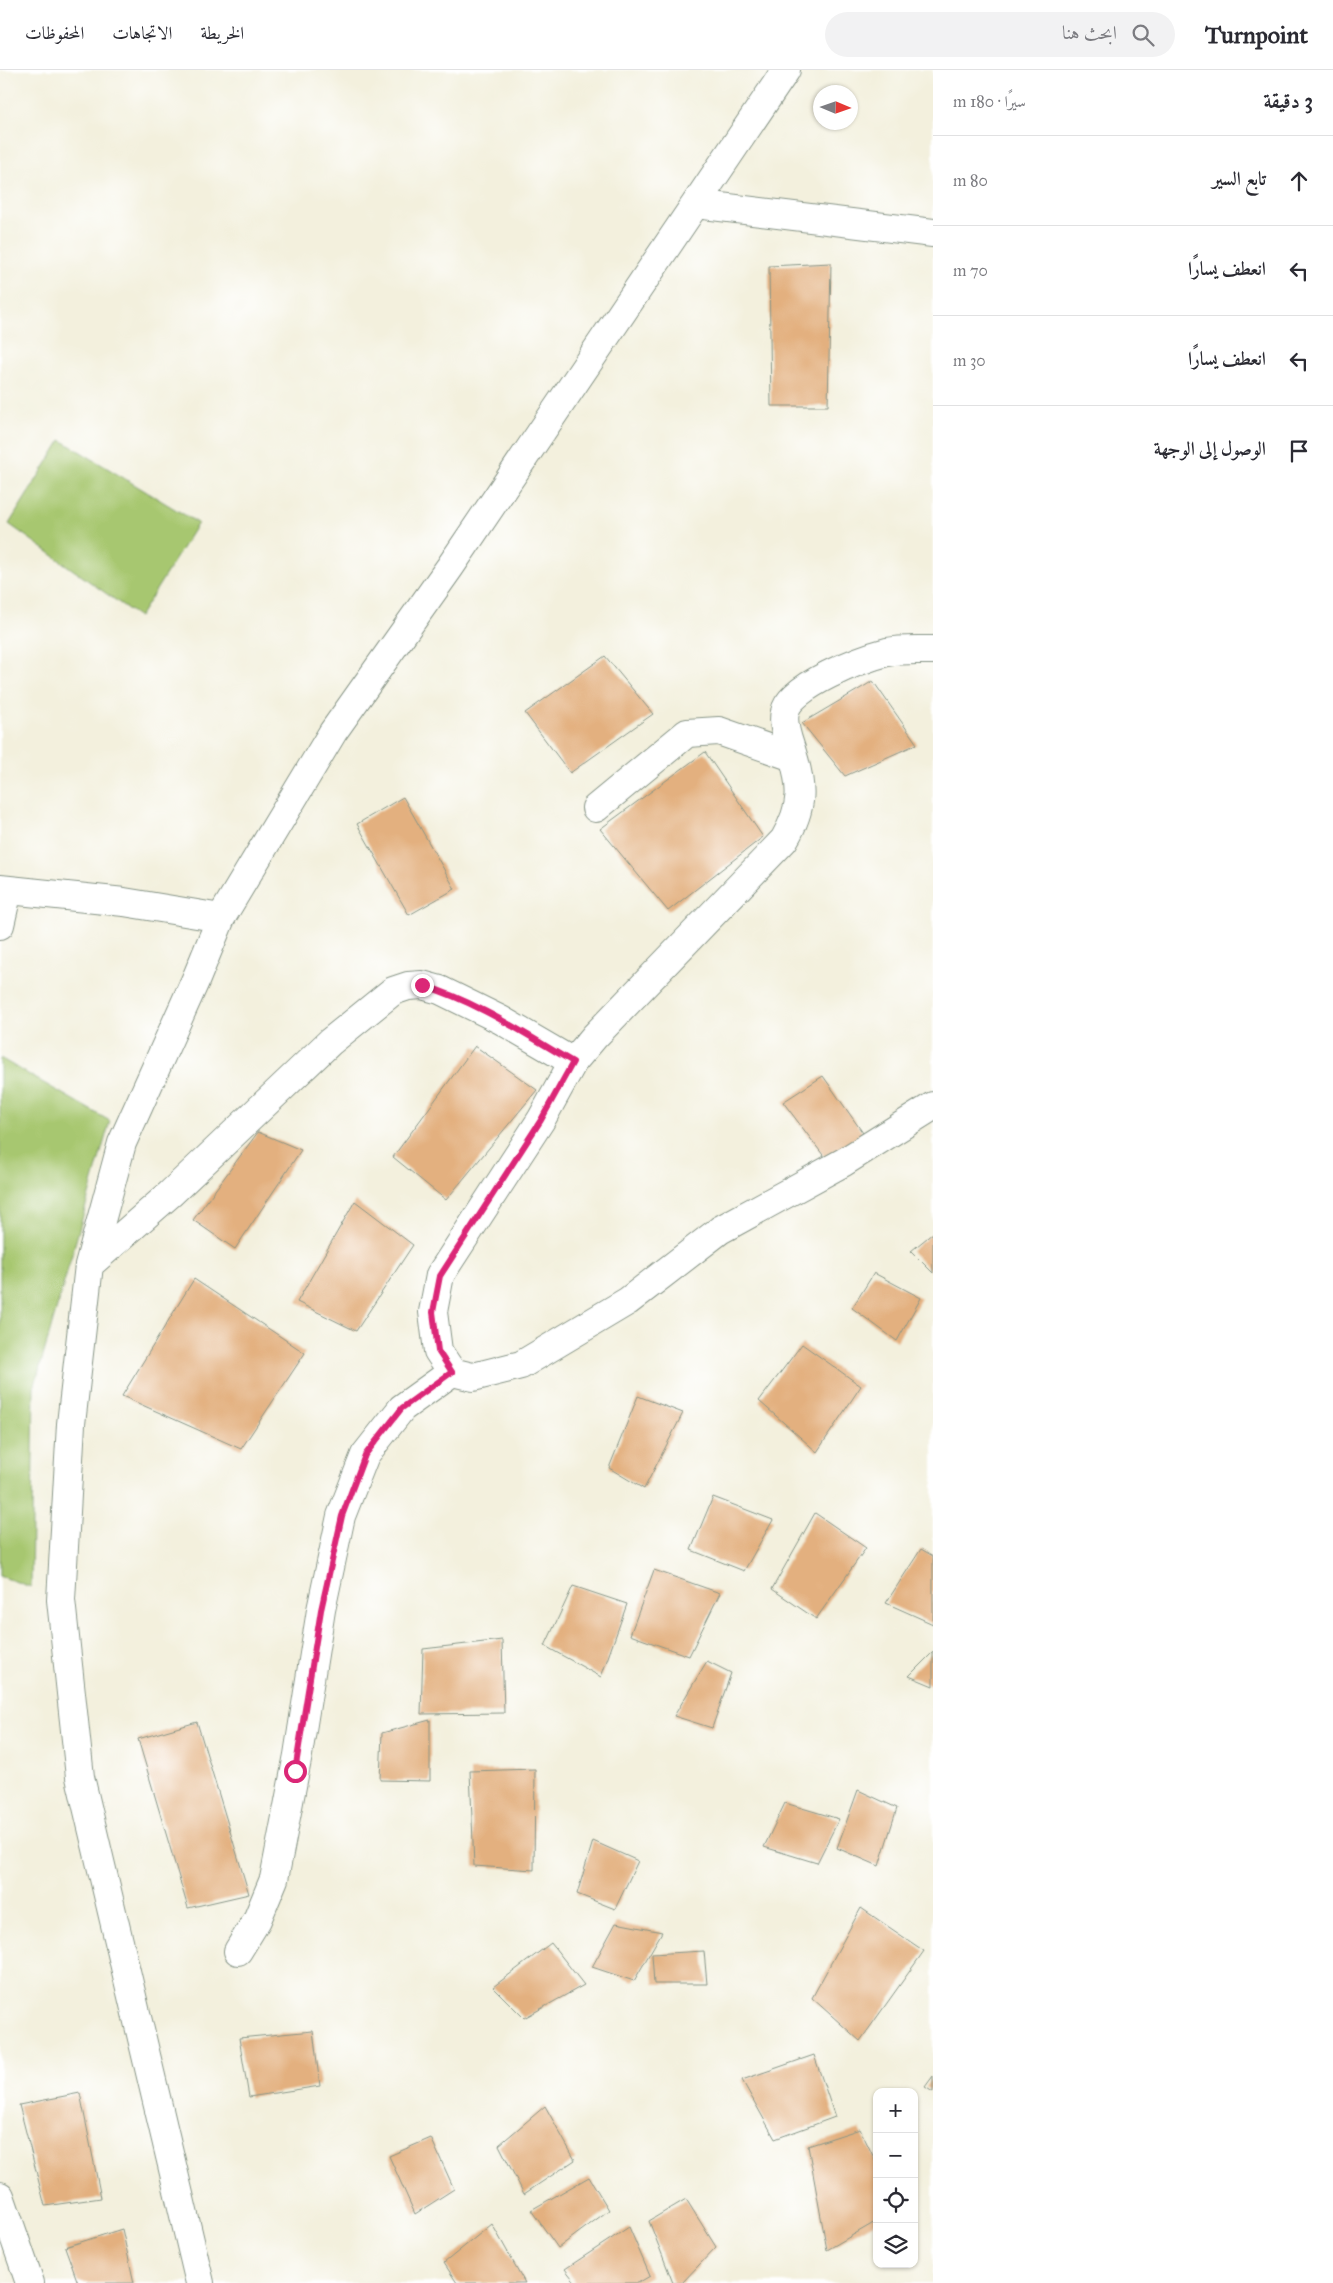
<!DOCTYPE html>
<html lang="ar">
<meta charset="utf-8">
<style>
body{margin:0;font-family:"IM FELL Great Primer",Amiri,serif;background:#f2f2f3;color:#2b2b33;direction:rtl}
.controls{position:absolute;right:15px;bottom:15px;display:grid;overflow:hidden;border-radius:10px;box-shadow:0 1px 4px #0004}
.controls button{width:45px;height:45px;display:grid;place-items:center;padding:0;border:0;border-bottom:1px solid #e1e1e2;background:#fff;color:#2b2b33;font:25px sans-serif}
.compass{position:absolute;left:813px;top:15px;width:45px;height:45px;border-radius:50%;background:#fff;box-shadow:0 1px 4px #0004;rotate:92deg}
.stop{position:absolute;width:15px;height:15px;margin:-11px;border:4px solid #db2777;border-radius:50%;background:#fff}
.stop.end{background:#db2777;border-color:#fff;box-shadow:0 1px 5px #0008}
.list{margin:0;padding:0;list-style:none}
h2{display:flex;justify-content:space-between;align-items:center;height:65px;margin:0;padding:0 20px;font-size:21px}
h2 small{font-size:16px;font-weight:400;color:#7c7c81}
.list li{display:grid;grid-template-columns:32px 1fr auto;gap:15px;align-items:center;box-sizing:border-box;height:90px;padding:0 20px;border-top:1px solid #e1e1e2}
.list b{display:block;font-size:19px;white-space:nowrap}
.list em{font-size:16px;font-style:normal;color:#7c7c81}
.icon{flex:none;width:28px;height:28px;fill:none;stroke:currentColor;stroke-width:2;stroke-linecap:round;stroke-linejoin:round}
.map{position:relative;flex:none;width:933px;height:2213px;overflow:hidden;direction:ltr}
header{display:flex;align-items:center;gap:30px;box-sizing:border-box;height:70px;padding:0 25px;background:#fff;border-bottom:1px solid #e1e1e2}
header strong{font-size:24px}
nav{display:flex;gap:28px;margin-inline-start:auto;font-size:18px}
.search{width:350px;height:45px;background:#f2f2f3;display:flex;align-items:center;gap:12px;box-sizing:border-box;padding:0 18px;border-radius:28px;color:#7c7c81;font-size:19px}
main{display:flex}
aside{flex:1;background:#fff}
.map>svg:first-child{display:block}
</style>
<header>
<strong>Turnpoint</strong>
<div class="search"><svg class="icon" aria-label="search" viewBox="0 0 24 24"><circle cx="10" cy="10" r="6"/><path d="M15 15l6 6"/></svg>ابحث هنا</div>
<nav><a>الخريطة</a><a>الاتجاهات</a><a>المحفوظات</a></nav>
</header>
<main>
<aside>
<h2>3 دقيقة<small>سيرًا · 180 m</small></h2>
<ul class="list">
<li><svg class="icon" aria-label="ahead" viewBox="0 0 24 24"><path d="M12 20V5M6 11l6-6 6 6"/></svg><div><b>تابع السير</b></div><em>80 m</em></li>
<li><svg class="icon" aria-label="left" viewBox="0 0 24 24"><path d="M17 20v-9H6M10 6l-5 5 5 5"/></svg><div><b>انعطف يسارًا</b></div><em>70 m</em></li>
<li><svg class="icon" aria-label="left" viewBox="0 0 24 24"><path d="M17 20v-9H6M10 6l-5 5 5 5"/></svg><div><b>انعطف يسارًا</b></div><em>30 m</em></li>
<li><svg class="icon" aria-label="arrive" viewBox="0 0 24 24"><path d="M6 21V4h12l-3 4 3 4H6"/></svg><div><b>الوصول إلى الوجهة</b></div></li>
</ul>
</aside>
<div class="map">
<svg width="933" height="2213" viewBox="0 0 933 2213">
<rect width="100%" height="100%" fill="#fff"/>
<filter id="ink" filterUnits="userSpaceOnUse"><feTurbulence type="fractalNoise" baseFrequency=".02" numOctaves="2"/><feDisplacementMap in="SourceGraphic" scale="10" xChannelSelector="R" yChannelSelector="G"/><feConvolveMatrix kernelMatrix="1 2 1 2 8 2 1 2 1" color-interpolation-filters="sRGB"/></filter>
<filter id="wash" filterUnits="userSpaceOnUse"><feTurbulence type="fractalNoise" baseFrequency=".0096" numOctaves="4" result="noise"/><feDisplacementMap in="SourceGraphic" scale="20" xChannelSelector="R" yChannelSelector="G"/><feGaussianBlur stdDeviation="1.12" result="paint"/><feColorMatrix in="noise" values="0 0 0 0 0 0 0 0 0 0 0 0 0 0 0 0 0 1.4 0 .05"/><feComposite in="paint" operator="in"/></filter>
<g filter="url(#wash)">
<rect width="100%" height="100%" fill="#f3f0dd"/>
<path fill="#a7c76f" stroke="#638252" d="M 61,370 L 198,453 L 139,547 L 9,454 Z
M 0,988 L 110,1051 L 34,1318 L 31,1517 L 0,1506 Z"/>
<g id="blocks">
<path fill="#e3b07f" d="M 831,193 L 828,336 L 771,336 L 769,196 Z
M 605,586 L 653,644 L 570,703 L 525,643 Z
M 873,611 L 917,674 L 845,706 L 802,653 Z
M 705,682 L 763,767 L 668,841 L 600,759 Z
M 403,727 L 455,819 L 409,845 L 357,754 Z
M 475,976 L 537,1020 L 446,1130 L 393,1087 Z
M 823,1006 L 863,1063 L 826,1089 L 783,1032 Z
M 258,1062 L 301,1080 L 235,1179 L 193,1150 Z
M 355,1131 L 413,1175 L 356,1261 L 297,1232 Z
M 933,1163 L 933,1203 L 911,1181 Z
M 874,1203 L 921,1228 L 897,1271 L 852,1238 Z
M 194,1209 L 305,1283 L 241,1379 L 122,1326 Z
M 802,1274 L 861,1316 L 817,1382 L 759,1331 Z
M 638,1326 L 683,1343 L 644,1419 L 609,1398 Z
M 713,1427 L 773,1450 L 744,1501 L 691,1480 Z
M 815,1443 L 866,1478 L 816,1549 L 772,1519 Z
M 921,1479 L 933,1486 L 933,1554 L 886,1533 Z
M 654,1500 L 720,1523 L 689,1586 L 630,1565 Z
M 573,1516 L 627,1534 L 601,1607 L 545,1576 Z
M 502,1570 L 504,1643 L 421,1644 L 423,1579 Z
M 933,1582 L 933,1616 L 909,1606 Z
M 707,1591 L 731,1603 L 712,1658 L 674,1646 Z
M 430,1650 L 430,1711 L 380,1710 L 382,1663 Z
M 197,1652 L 249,1824 L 188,1838 L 138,1669 Z
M 535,1699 L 534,1800 L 474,1796 L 470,1701 Z
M 858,1720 L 897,1738 L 879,1796 L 837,1778 Z
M 785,1733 L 839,1749 L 817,1793 L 764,1777 Z
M 593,1771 L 638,1791 L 615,1839 L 577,1824 Z
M 861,1838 L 924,1881 L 860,1971 L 812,1928 Z
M 616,1853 L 662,1862 L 634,1911 L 592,1897 Z
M 551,1873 L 584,1915 L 524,1948 L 493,1917 Z
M 704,1881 L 707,1914 L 654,1914 L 652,1884 Z
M 313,1961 L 320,2016 L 249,2027 L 239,1968 Z
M 814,1985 L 835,2047 L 775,2069 L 742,2010 Z
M 933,2006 L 933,2022 L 925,2017 Z
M 80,2023 L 101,2128 L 45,2136 L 19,2035 Z
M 545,2036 L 575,2090 L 524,2124 L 499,2075 Z
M 860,2059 L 877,2094 L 877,2151 L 827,2180 L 808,2076 Z
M 431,2068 L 454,2119 L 415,2144 L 389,2086 Z
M 589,2107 L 609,2140 L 558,2178 L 531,2140 Z
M 686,2129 L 716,2177 L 682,2213 L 673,2213 L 649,2151 Z
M 492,2154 L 525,2213 L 457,2213 L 444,2193 Z
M 629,2157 L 650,2206 L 638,2213 L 576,2213 L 565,2199 Z
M 122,2159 L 134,2213 L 78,2213 L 65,2177 Z"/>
</g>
</g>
<g filter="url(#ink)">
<use href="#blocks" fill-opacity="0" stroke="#899688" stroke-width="1"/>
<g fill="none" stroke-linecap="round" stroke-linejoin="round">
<defs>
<path id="minor" d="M 696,134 L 933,163
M 596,738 L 687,663 L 719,661 L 793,687
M 0,819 L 124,832 L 221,848
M 0,855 L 8,820
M 573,992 L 595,966 L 784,770 C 804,736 803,716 791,679 C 787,667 782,654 785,642 C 789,616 864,588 887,582 C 901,579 918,580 933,580
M 89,1195 L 170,1124 L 330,972 L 393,921 L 408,916 L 422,915 L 440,920 L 501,950 L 573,992 L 541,1050 L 440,1205 L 433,1242 L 438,1281 L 452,1302 L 473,1307 L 521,1295 L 628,1231 L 720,1160 L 844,1092 L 933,1036
M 238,1881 L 257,1850 L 274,1809 L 298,1685 L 321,1540 L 341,1446 L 365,1385 L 402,1338 L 452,1302
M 0,2126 L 30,2213
M 200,2213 L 80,1707 L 61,1530 L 71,1354 L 89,1195 L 122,1073 L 196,909 L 221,848 L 333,662 L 450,497 L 786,0"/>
</defs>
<use href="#minor" stroke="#899688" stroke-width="30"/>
<use href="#minor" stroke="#fff" stroke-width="28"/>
</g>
</g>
<g fill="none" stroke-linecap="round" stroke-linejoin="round" filter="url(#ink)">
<path stroke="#db2777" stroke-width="6" d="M 295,1701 L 321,1540 L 342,1446 L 365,1385 L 402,1338 L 452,1302 L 438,1281 L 433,1242 L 440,1206 L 541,1050 L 573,992 C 525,964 476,931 422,915"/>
</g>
</svg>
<div class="controls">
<button>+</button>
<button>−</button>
<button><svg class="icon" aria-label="locate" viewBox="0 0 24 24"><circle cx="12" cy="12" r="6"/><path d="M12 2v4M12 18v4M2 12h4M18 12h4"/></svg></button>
<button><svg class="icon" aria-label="layers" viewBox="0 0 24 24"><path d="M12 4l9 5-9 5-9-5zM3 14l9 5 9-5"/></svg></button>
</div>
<svg class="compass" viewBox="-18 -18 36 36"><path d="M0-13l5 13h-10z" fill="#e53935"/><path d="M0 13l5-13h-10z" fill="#7c7c81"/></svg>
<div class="stop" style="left:295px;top:1701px"></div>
<div class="stop end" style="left:422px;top:915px"></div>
</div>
</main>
